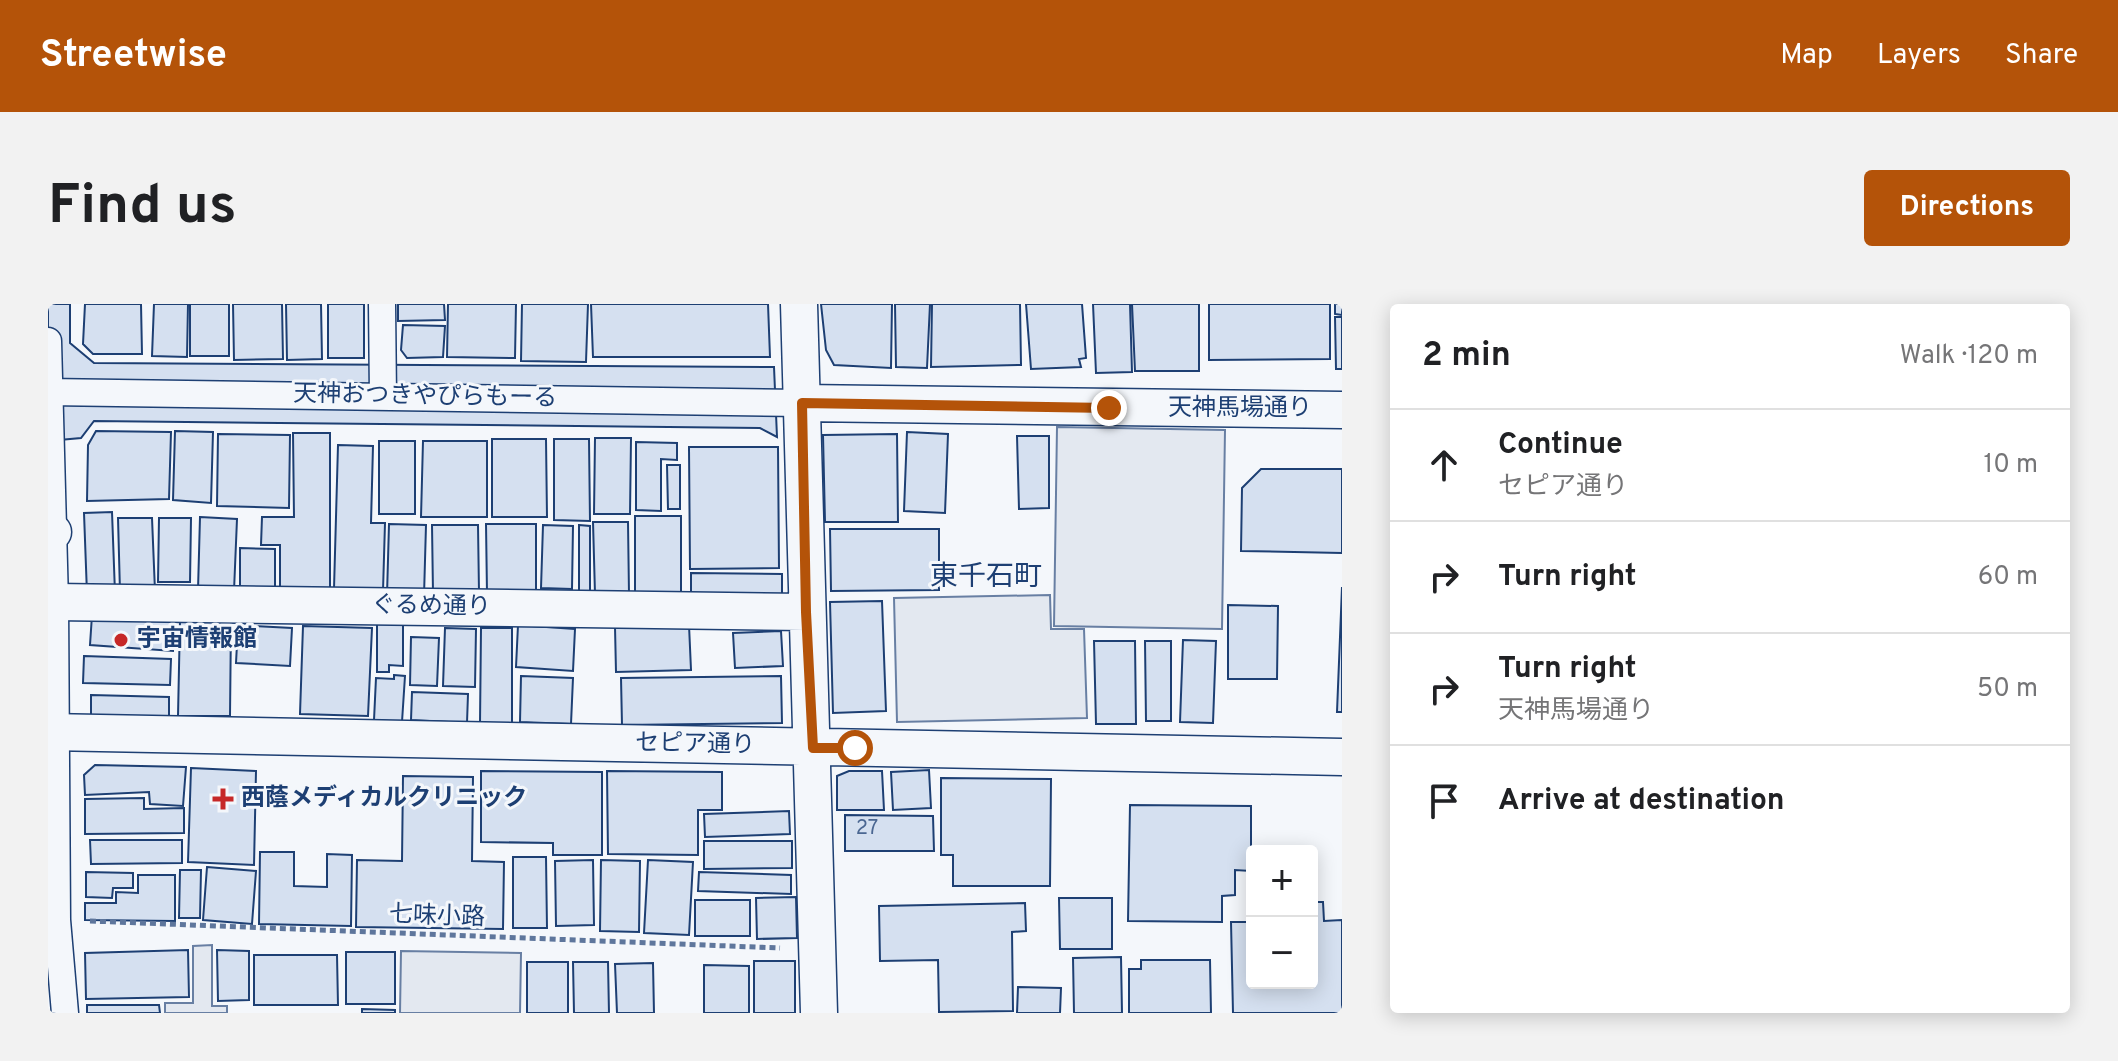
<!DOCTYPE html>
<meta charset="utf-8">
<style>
body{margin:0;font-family:Overpass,"Noto Sans JP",sans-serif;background:#f2f2f2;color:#202124}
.controls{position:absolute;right:24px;bottom:24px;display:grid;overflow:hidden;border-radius:8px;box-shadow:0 4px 20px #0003}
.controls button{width:72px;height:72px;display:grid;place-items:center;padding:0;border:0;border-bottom:2px solid #e0e0e0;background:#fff;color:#202124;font:40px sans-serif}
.stop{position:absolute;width:24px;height:24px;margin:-18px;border:6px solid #b45309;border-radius:50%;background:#fff}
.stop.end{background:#b45309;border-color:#fff;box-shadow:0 2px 8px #0008}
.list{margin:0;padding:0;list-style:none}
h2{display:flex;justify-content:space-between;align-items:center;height:104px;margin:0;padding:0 32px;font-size:34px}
h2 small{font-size:26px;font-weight:400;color:#757577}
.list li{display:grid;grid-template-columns:52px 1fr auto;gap:24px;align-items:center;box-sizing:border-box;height:112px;padding:0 32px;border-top:2px solid #e0e0e0}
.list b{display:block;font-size:30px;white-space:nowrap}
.list p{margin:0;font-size:26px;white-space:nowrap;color:#757577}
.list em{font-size:26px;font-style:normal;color:#757577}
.icon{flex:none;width:44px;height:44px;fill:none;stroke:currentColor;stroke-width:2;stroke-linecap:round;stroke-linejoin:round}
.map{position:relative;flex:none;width:1294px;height:709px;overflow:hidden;border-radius:8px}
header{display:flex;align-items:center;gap:48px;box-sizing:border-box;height:112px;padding:0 40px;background:#b45309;color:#fff}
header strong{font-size:38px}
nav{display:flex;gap:44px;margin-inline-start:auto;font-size:28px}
.intro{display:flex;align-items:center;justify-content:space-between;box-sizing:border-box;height:192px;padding:0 48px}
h1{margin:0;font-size:56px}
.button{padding:20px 36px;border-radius:8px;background:#b45309;color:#fff;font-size:28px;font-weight:700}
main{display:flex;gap:48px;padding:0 48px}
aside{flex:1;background:#fff;border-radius:8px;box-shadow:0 4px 20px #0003}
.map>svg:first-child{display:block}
</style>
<header>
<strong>Streetwise</strong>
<nav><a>Map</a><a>Layers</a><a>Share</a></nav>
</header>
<div class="intro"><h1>Find us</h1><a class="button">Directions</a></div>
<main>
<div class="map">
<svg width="1294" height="709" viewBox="0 0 1294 709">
<rect width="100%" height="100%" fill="#f4f7fb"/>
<path fill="#e3e8f0" stroke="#687fa3" stroke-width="2" d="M 1009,123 L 1177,126 L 1174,325 L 1006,322 Z
M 1002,291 L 1003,325 L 1036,325 L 1039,414 L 849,418 L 846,294 Z
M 164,641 L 164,702 L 179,702 L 179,709 L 117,709 L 117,699 L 145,699 L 145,642 Z
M 353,647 L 473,649 L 472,709 L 352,709 Z"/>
<path fill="#d5e0f0" stroke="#1d3f73" stroke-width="2" d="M 0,0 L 22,0 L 22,39 L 46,59 L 726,63 L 729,133 L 712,124 L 46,117 L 33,134 L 0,137 Z
M 37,0 L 93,0 L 94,50 L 45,50 L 35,40 Z
M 106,0 L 140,0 L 139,53 L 104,52 Z
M 142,0 L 181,0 L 181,52 L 142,52 Z
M 185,0 L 234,0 L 235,55 L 186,56 Z
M 238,0 L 273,0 L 274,55 L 239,56 Z
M 280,0 L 316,0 L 316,54 L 280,54 Z
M 350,0 L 396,0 L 397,16 L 350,17 Z
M 400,0 L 468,0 L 467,54 L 399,53 Z
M 474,0 L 540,0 L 538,58 L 473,57 Z
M 543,0 L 720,0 L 722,53 L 545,53 Z
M 773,0 L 844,0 L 843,64 L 786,61 L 778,46 Z
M 847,0 L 882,0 L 879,64 L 848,63 Z
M 884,0 L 972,0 L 973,61 L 883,63 Z
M 978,0 L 1034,0 L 1038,54 L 1031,55 L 1033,63 L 983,65 Z
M 1045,0 L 1082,0 L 1084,68 L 1048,69 Z
M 1084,0 L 1151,0 L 1151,67 L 1087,67 Z
M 1161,0 L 1282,0 L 1282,55 L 1161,56 Z
M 1287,0 L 1294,0 L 1294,11 L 1287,10 Z
M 1287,13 L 1294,13 L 1294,65 L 1288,65 Z
M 355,21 L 397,22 L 395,53 L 359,54 L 353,46 Z
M 48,127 L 123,128 L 121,195 L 39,197 L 40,141 Z
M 127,127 L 165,128 L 163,199 L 125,196 Z
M 859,128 L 900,130 L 897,209 L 856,207 Z
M 245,129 L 282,129 L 282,285 L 232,285 L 232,241 L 213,241 L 214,213 L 246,213 Z
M 170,130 L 242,131 L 241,204 L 169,202 Z
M 849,130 L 850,218 L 777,218 L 775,131 Z
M 969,132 L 1001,132 L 1001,204 L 971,205 Z
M 547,134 L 583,134 L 582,210 L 546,210 Z
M 444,135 L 498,135 L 499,213 L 444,213 Z
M 506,135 L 541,135 L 542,217 L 506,216 Z
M 331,137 L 367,137 L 367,210 L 331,210 Z
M 375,137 L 439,137 L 439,213 L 373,213 Z
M 588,138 L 629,139 L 629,156 L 613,155 L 613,207 L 588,206 Z
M 290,141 L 325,142 L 323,219 L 337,219 L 335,287 L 286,285 Z
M 641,143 L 730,143 L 731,264 L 642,265 Z
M 619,161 L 632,161 L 632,205 L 620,205 Z
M 1213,165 L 1294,165 L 1294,249 L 1193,247 L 1194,184 Z
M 64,208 L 67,289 L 39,290 L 36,209 Z
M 587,212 L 633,212 L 633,292 L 587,293 Z
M 152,213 L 189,215 L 186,287 L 150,286 Z
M 70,214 L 104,214 L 107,287 L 72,288 Z
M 111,214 L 143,214 L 142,278 L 110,278 Z
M 545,218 L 580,218 L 581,290 L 547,290 Z
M 341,220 L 378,221 L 376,292 L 339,291 Z
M 438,220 L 488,220 L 488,288 L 439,289 Z
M 384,221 L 430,221 L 431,288 L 385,289 Z
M 495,221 L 525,222 L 524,285 L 493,284 Z
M 531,221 L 542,222 L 542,287 L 531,287 Z
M 782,225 L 891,225 L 891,286 L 783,287 Z
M 192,244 L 227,245 L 227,290 L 192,289 Z
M 643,269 L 734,270 L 734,298 L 643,297 Z
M 1294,283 L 1294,408 L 1289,408 Z
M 834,297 L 838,407 L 785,409 L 782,298 Z
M 1180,301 L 1230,302 L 1229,375 L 1180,375 Z
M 44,311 L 126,316 L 125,347 L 42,341 Z
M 132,316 L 183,317 L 182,412 L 130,412 Z
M 329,317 L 355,317 L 355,362 L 341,361 L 341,368 L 329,368 Z
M 190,321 L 244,324 L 242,362 L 188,359 Z
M 470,321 L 527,325 L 525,367 L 468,363 Z
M 641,321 L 643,366 L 568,368 L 567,323 Z
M 255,322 L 324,324 L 320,412 L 252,410 Z
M 397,324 L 428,325 L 427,383 L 395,382 Z
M 433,324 L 464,324 L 464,420 L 432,420 Z
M 733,327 L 735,362 L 687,364 L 685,329 Z
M 363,333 L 391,334 L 389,382 L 362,381 Z
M 1135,336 L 1168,337 L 1165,419 L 1132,418 Z
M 1046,337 L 1087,337 L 1088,420 L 1048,420 Z
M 1097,337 L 1123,337 L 1123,417 L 1098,417 Z
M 36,352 L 123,355 L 122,381 L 35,379 Z
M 346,371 L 357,372 L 354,418 L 326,416 L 328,374 L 346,375 Z
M 473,372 L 525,374 L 523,420 L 472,418 Z
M 733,372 L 734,419 L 574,421 L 573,374 Z
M 364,388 L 420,390 L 419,419 L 363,416 Z
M 43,391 L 121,393 L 121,413 L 43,411 Z
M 47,461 L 138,463 L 135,502 L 102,500 L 101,488 L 37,491 L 36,471 Z
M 143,464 L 208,467 L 206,561 L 140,558 Z
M 881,466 L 883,504 L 845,506 L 843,468 Z
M 433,467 L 554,468 L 554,551 L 505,551 L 505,539 L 433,538 Z
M 559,467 L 674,468 L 674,506 L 650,506 L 650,551 L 560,550 Z
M 801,467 L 834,467 L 836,506 L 789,506 L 789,472 Z
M 355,472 L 425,473 L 424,557 L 456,558 L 455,625 L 308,623 L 309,556 L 354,557 Z
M 893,474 L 1003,475 L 1002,582 L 905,582 L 905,551 L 893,551 Z
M 96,494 L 96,505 L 136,504 L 136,529 L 37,530 L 37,495 Z
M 1082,501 L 1203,502 L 1203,567 L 1187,566 L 1187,591 L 1174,592 L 1174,618 L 1080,617 Z
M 741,507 L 742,530 L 657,533 L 656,510 Z
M 797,511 L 885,512 L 886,547 L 797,547 Z
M 42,536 L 134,536 L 134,559 L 43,560 Z
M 656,537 L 744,537 L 744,564 L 656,565 Z
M 212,548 L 246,548 L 246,582 L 279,583 L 279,550 L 304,551 L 303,622 L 211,620 Z
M 465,553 L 498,553 L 499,624 L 465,624 Z
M 545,556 L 546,621 L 508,622 L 507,557 Z
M 553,556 L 592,557 L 591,628 L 552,627 Z
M 600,556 L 645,558 L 641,631 L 596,629 Z
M 159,563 L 208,567 L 204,620 L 155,616 Z
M 132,566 L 153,566 L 152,614 L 131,614 Z
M 38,568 L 85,569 L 85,584 L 65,584 L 64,594 L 38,593 Z
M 651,568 L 743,571 L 743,590 L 650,587 Z
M 90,571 L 127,571 L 127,617 L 37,616 L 37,599 L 68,599 L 68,588 L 90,589 Z
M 748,593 L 749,634 L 709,635 L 708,594 Z
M 1011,594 L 1064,594 L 1064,645 L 1012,645 Z
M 647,596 L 702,596 L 702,632 L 647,632 Z
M 1264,598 L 1275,598 L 1276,617 L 1294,616 L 1294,709 L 1185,709 L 1183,618 L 1204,618 L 1204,679 L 1264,679 Z
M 977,599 L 978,627 L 964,628 L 965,707 L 891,708 L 890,656 L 832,657 L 831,602 Z
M 140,646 L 141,693 L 38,695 L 37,649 Z
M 169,646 L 201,647 L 201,696 L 170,697 Z
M 298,648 L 347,648 L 347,700 L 298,700 Z
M 206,651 L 289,651 L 290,701 L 206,701 Z
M 1073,653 L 1074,709 L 1026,709 L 1025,654 Z
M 1093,656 L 1162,656 L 1163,709 L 1081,709 L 1081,665 L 1093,665 Z
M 706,657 L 747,657 L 747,709 L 706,709 Z
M 479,658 L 520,658 L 520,709 L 479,709 Z
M 525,658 L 560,658 L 561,709 L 526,709 Z
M 605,659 L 606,709 L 569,709 L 567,660 Z
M 656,661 L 701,662 L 701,709 L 656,709 Z
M 970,683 L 1013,684 L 1012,709 L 969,709 Z
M 39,701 L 111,701 L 112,709 L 39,709 Z
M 314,705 L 347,706 L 347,709 L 314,709 Z"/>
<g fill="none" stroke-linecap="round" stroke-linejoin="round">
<defs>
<path id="pedestrian" d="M 334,0 L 335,93
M 0,37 L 7,298 L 9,616 L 17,709
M 0,88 L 754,99"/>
<path id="minor" d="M 751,0 L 771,709
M 754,99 L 1294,106
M 0,228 L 5,228
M 7,298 L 758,308
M 0,428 L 1294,453"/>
</defs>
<use href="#pedestrian" stroke="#1d3f73" stroke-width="29"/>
<use href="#minor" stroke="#1d3f73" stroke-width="39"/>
<path stroke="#5e769c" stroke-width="5" stroke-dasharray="6 4" stroke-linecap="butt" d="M 42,617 L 732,644"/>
<use href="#pedestrian" stroke="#f4f7fb" stroke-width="26"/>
<use href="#minor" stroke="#f4f7fb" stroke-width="36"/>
</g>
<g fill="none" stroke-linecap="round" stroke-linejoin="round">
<path stroke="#b45309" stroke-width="10" d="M 807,444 L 765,444 L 758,308 L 754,99 L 1061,104"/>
</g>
<g fill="#c62828" stroke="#f4f7fb" stroke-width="3">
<circle cx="73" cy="336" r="8"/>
<path d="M171 483h8v8h8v8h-8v8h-8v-8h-8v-8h8z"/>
</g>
<g text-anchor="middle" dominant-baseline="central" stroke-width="6" stroke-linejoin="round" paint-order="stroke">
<g font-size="20" fill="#4b6792">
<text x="819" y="525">27</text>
</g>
<g font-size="24" fill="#1d3f73" stroke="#f4f7fb">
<text transform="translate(377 93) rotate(1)">天神おつきやぴらもーる</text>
<text x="1192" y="105">天神馬場通り</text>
<text transform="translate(383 303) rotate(1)">ぐるめ通り</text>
<text transform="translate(647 441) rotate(1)">セピア通り</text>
<text transform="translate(389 613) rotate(2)">七味小路</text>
</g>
<g font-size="24" font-weight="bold" fill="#1d3f73" stroke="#f4f7fb" text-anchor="start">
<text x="89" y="336">宇宙情報館</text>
<text x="193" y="495">西蔭メディカルクリニック</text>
</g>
<g font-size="28" fill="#1d3f73" stroke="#f4f7fb">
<text x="938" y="274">東千石町</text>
</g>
</g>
</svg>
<div class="controls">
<button>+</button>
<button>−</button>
</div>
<div class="stop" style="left:807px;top:444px"></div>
<div class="stop end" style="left:1061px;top:104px"></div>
</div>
<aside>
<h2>2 min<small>Walk · 120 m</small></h2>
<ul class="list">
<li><svg class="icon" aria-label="ahead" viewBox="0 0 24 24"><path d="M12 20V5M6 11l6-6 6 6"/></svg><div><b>Continue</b><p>セピア通り</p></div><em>10 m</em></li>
<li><svg class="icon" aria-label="right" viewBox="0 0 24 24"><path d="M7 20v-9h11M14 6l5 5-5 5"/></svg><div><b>Turn right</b></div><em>60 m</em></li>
<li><svg class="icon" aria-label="right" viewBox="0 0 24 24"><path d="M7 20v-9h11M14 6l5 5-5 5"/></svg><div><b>Turn right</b><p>天神馬場通り</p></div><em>50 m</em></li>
<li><svg class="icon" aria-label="arrive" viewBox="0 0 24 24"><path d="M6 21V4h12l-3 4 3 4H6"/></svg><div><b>Arrive at destination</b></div></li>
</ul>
</aside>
</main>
